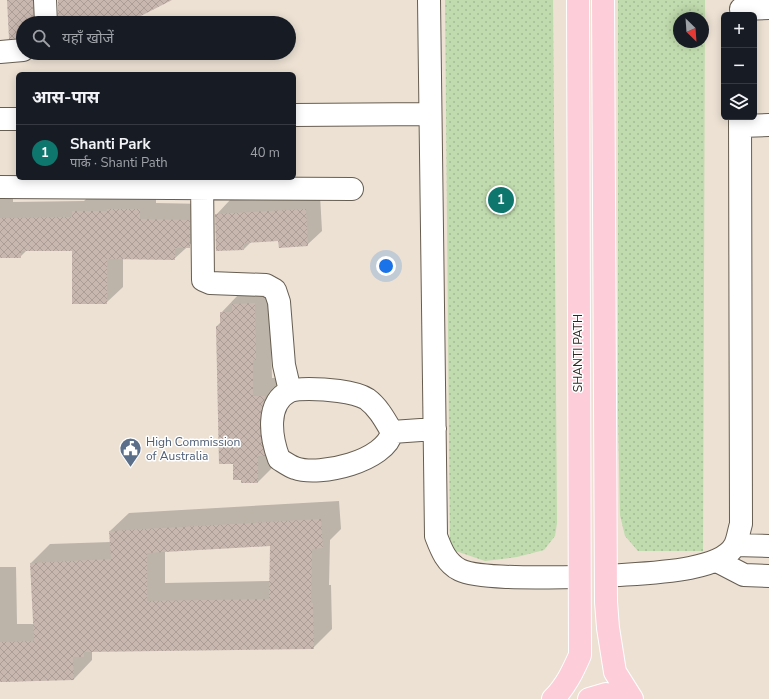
<!DOCTYPE html>
<html lang="hi">
<meta charset="utf-8">
<style>
body{margin:0;font-family:"Nunito Sans","Noto Sans Devanagari",sans-serif;background:#242831;color:#f1f3f6}
.controls{position:absolute;right:12px;top:12px;display:grid;overflow:hidden;border-radius:6px;box-shadow:0 2px 10px #0003}
.controls button{width:36px;height:36px;display:grid;place-items:center;padding:0;border:0;border-bottom:1px solid #363941;background:#171b24;color:#f1f3f6;font:20px sans-serif}
.compass{position:absolute;left:673px;top:12px;width:36px;height:36px;border-radius:50%;background:#171b24;box-shadow:0 2px 10px #0003;rotate:155deg}
.you{position:absolute;left:386px;top:266px;width:14px;height:14px;margin:-10px;border:3px solid #fff;border-radius:50%;background:#1a73e8;box-shadow:0 0 0 6px #1a73e833}
.badge{display:grid;place-items:center;width:26px;height:26px;border-radius:50%;background:#0f766e;color:#fff;font-size:13px;font-weight:700}
.pin{position:absolute;translate:-50% -50%;border:2px solid #fff;box-shadow:0 1px 4px #0006}
.list{margin:0;padding:0;list-style:none}
h2{display:flex;justify-content:space-between;align-items:center;height:52px;margin:0;padding:0 16px;font-size:17px}
h2 small{font-size:13px;font-weight:400;color:#9ea1a6}
.list li{display:grid;grid-template-columns:26px 1fr auto;gap:12px;align-items:center;box-sizing:border-box;height:56px;padding:0 16px;border-top:1px solid #363941}
.list b{display:block;font-size:15px;white-space:nowrap}
.list p{margin:0;font-size:13px;white-space:nowrap;color:#9ea1a6}
.list em{font-size:13px;font-style:normal;color:#9ea1a6}
.icon{flex:none;width:22px;height:22px;fill:none;stroke:currentColor;stroke-width:2;stroke-linecap:round;stroke-linejoin:round}
.map{position:relative;flex:none;width:769px;height:699px;overflow:hidden}
.search{position:absolute;background:#171b24;box-shadow:0 2px 10px #0003;left:16px;top:16px;width:280px;height:44px;display:flex;align-items:center;gap:10px;box-sizing:border-box;padding:0 14px;border-radius:22px;color:#9ea1a6;font-size:15px}
.panel{position:absolute;background:#171b24;box-shadow:0 2px 10px #0003;left:16px;top:72px;width:280px;height:108px;border-radius:6px}
.map>svg:first-child{display:block}
</style>
<div class="map">
<svg width="769" height="699" viewBox="0 0 769 699">
<defs>
<pattern id="park-dots" width="8" height="8" patternUnits="userSpaceOnUse"><rect width="8" height="8" fill="#c0dbad"/><path d="M2 2h.1M6 6h.1" fill="none" stroke="#a5bc95" stroke-width="1.8" stroke-linecap="round"/></pattern>
<pattern id="building-cross-hatch" width="8" height="8" patternUnits="userSpaceOnUse"><rect width="8" height="8" fill="#c8b7af"/><path d="M0 0l8 8M0 8l8-8" fill="none" stroke="#ac9d96"/></pattern>
</defs>
<rect width="100%" height="100%" fill="#ece1d3"/>
<path fill="url(#park-dots)" fill-rule="evenodd" d="M 445,0 L 553,0 L 557,523 L 555,536 L 544,550 L 517,557 L 485,561 L 450,549 Z
M 618,0 L 705,0 L 703,551 L 638,551 L 625,536 L 620,515 L 618,414 ZM 679,18 L 703,18 L 703,42 L 679,42 Z"/>
<path fill="#0003" fill-rule="evenodd" d="M 8,0 L 50,0 L 45,23 L 23,23 L 23,32 Z
M 156,193 L 156,203 L 206,204 L 206,230 L 174,259 L 123,258 L 123,287 L 106,303 L 73,250 L 27,250 L 20,257 L 0,257 L 0,199 L 13,199 L 13,202 L 84,201 L 90,195 Z
M 320,195 L 322,231 L 307,245 L 279,240 L 251,242 L 244,249 L 216,215 L 230,200 Z
M 273,285 L 274,341 L 271,344 L 272,378 L 283,378 L 276,464 L 258,482 L 234,463 L 217,326 L 221,322 L 221,313 L 239,294 Z
M 339,501 L 341,529 L 330,540 L 329,585 L 331,585 L 332,629 L 313,648 L 92,651 L 92,660 L 74,679 L 0,682 L 0,567 L 16,567 L 17,624 L 34,624 L 31,563 L 50,544 L 111,542 L 110,531 L 129,513 ZM 271,545 L 270,581 L 165,583 L 165,551 Z"/>
<path fill="url(#building-cross-hatch)" fill-rule="evenodd" d="M 7,0 L 33,0 L 33,23 L 23,23 L 23,38 L 9,39 Z
M 58,0 L 172,0 L 127,23 L 58,23 Z
M 107,209 L 140,209 L 140,219 L 190,220 L 190,248 L 175,248 L 175,260 L 107,259 L 107,304 L 72,304 L 72,251 L 21,251 L 21,258 L 0,258 L 0,218 L 72,217 L 72,211 L 107,211 Z
M 306,209 L 308,246 L 279,248 L 278,241 L 244,243 L 244,250 L 216,251 L 215,214 Z
M 255,303 L 256,360 L 253,360 L 253,396 L 265,396 L 260,422 L 265,456 L 258,456 L 258,483 L 241,483 L 241,480 L 233,480 L 233,464 L 219,464 L 216,326 L 220,326 L 220,312 L 232,312 L 232,304 Z
M 321,519 L 323,548 L 312,549 L 311,603 L 313,603 L 314,649 L 84,652 L 84,657 L 73,657 L 74,680 L 0,682 L 0,642 L 34,641 L 30,563 L 111,559 L 109,531 ZM 270,546 L 269,599 L 147,601 L 147,553 Z"/>
<g fill="none" stroke-linecap="round" stroke-linejoin="round">
<defs>
<path id="minor" d="M 45,0 L 46,23
M 429,0 L 436,536 C 441,549 446,563 460,570 C 480,580 553,577 579,577
M 741,9 L 769,8
M 0,52 L 23,50
M 294,115 L 430,114
M 0,119 L 18,119
M 740,126 L 769,125
M 202,178 L 203,280 L 210,283 L 266,285 L 275,290 L 279,302 L 284,365 L 290,391
M 0,187 L 352,189
M 309,389 C 324,389 354,391 367,399 C 378,407 385,420 392,432 C 386,461 320,477 295,468 C 289,466 284,462 279,459 C 271,438 265,403 290,391 C 295,389 303,389 309,389 Z
M 392,432 L 435,429
M 735,545 L 769,546
M 717,561 L 744,575 L 769,576
M 606,576 C 636,573 720,574 735,545 C 738,539 739,530 741,524 L 740,117"/>
<path id="major" d="M 603,0 L 606,602 L 608,628 L 615,672 L 632,699
M 553,699 C 566,686 573,671 580,655 L 578,0
M 589,699 L 606,694 L 631,698"/>
</defs>
<use href="#minor" stroke="#675e52" stroke-width="24"/>
<use href="#major" stroke="#fff" stroke-width="24"/>
<use href="#minor" stroke="#fff" stroke-width="22"/>
<use href="#major" stroke="#fdcdd9" stroke-width="22"/>
</g>
<defs>
<symbol id="civic-pin" viewBox="-11 -11 22 30"><path d="M0 17L-7.5 6A9.5 9.5 0 1 1 7.5 6Z" fill="#5c6f8a" stroke="#fff"/><path d="M-.6-6.5H3V-4.5H.6V-3L4-1V1h2V6H-6V1h2V-1L-.6-3ZM-1.2 2.5V6h2.4V2.5Z" fill="#fff"/></symbol>
</defs>
<g fill-rule="evenodd">
<use href="#civic-pin" x="118" y="436" width="25" height="34"/>
</g>
<g text-anchor="middle" dominant-baseline="central" stroke-width="3" stroke-linejoin="round" paint-order="stroke">
<g font-size="12" fill="#2d2923" stroke="#fff">
<text transform="translate(578 353) rotate(-90)">SHANTI PATH</text>
</g>
<g font-size="12" fill="#4e5e75" stroke="#fff" text-anchor="start">
<text x="146" y="442">High Commission<tspan x="146" dy="14">of Australia</tspan></text>
</g>
</g>
</svg>
<div class="controls">
<button>+</button>
<button>−</button>
<button><svg class="icon" aria-label="layers" viewBox="0 0 24 24"><path d="M12 4l9 5-9 5-9-5zM3 14l9 5 9-5"/></svg></button>
</div>
<svg class="compass" viewBox="-18 -18 36 36"><path d="M0-13l5 13h-10z" fill="#e53935"/><path d="M0 13l5-13h-10z" fill="#9ea1a6"/></svg>
<div class="you"></div>
<div class="pin badge" style="left:501px;top:200px">1</div>
<div class="search"><svg class="icon" aria-label="search" viewBox="0 0 24 24"><circle cx="10" cy="10" r="6"/><path d="M15 15l6 6"/></svg>यहाँ खोजें</div>
<section class="panel">
<h2>आस-पास<small></small></h2>
<ul class="list">
<li><span class="badge">1</span><div><b>Shanti Park</b><p>पार्क · Shanti Path</p></div><em>40 m</em></li>
</ul>
</section>
</div>
